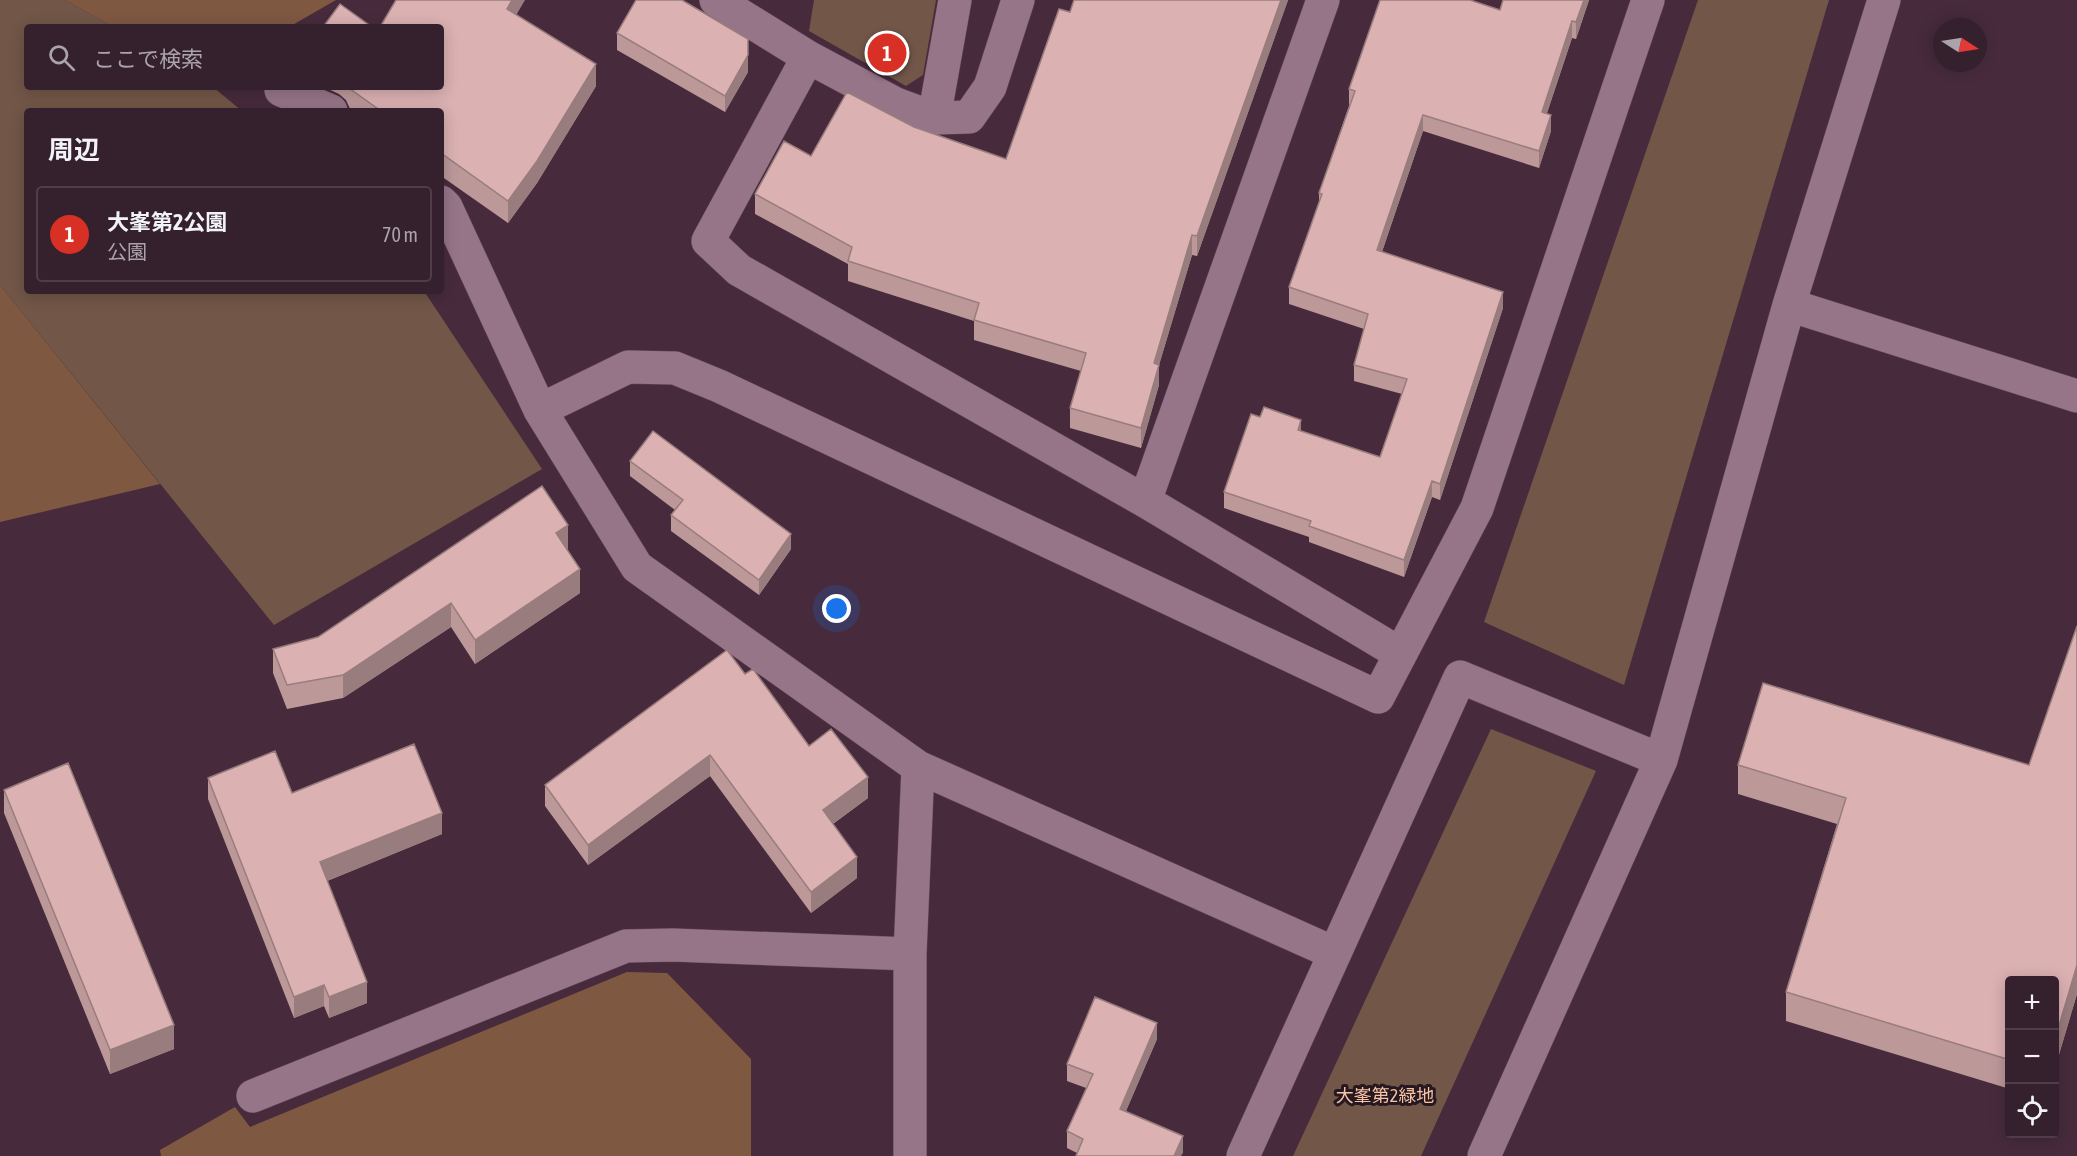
<!DOCTYPE html>
<html lang="ja">
<meta charset="utf-8">
<style>
body{margin:0;font-family:"Asap Condensed","Noto Sans JP",sans-serif;background:#3d2835;color:#f1f3f6}
.controls{position:absolute;right:18px;bottom:18px;display:grid;overflow:hidden;border-radius:6px;box-shadow:0 3px 15px #0003}
.controls button{width:54px;height:54px;display:grid;place-items:center;padding:0;border:0;border-bottom:2px solid #4f3e49;background:#35202d;color:#f1f3f6;font:30px sans-serif}
.compass{position:absolute;left:1933px;top:18px;width:54px;height:54px;border-radius:50%;background:#35202d;box-shadow:0 3px 15px #0003;rotate:102deg}
.you{position:absolute;left:837px;top:609px;width:21px;height:21px;margin:-15px;border:4px solid #fff;border-radius:50%;background:#1a73e8;box-shadow:0 0 0 9px #1a73e833}
.badge{display:grid;place-items:center;width:39px;height:39px;border-radius:50%;background:#d93025;color:#fff;font-size:20px;font-weight:700}
.pin{position:absolute;translate:-50% -50%;border:3px solid #fff;box-shadow:0 2px 6px #0006}
.list{margin:0;padding:0;list-style:none}
h2{display:flex;justify-content:space-between;align-items:center;height:78px;margin:0;padding:0 24px;font-size:26px}
h2 small{font-size:20px;font-weight:400;color:#aaa3aa}
.list li{display:grid;grid-template-columns:39px 1fr auto;gap:18px;align-items:center;box-sizing:border-box;height:96px;margin:0 12px 12px;padding:0 12px;border:2px solid #4f3e49;border-radius:6px}
.list b{display:block;font-size:22px;white-space:nowrap}
.list p{margin:0;font-size:20px;white-space:nowrap;color:#aaa3aa}
.list em{font-size:20px;font-style:normal;color:#aaa3aa}
.icon{flex:none;width:33px;height:33px;fill:none;stroke:currentColor;stroke-width:2;stroke-linecap:round;stroke-linejoin:round}
.map{position:relative;flex:none;width:2077px;height:1156px;overflow:hidden}
.search{position:absolute;background:#35202d;box-shadow:0 3px 15px #0003;left:24px;top:24px;width:420px;height:66px;display:flex;align-items:center;gap:15px;box-sizing:border-box;padding:0 21px;border-radius:6px;color:#aaa3aa;font-size:22px}
.panel{position:absolute;background:#35202d;box-shadow:0 3px 15px #0003;left:24px;top:108px;width:420px;height:186px;border-radius:6px}
.map>svg:first-child{display:block}
</style>
<div class="map">
<svg width="2077" height="1156" viewBox="0 0 2077 1156">
<rect width="100%" height="100%" fill="#472b3c"/>
<path fill="#725748" d="M 0,0 L 65,0 L 113,27 L 27,27 L 27,87 L 213,87 L 242,111 L 27,111 L 27,291 L 424,291 L 542,469 L 274,625 L 0,285 Z
M 814,0 L 936,0 L 923,75 L 906,86 L 809,31 Z
M 1698,0 L 1829,0 L 1624,685 L 1484,622 Z
M 1491,729 L 1596,771 L 1421,1156 L 1293,1156 Z"/>
<path fill="#7f5842" d="M 65,0 L 336,0 L 289,27 L 113,27 Z
M 0,285 L 160,484 L 0,522 Z
M 627,972 L 667,973 L 751,1059 L 751,1156 L 161,1156 L 160,1150 L 235,1107 L 250,1127 Z"/>
<g fill="none" stroke-linecap="round" stroke-linejoin="round">
<defs>
<path id="minor" d="M 716,0 L 808,57 L 896,104 L 934,118 L 969,117 L 990,87 L 1018,0
M 808,57 L 708,241 L 739,270 L 1145,501 L 1399,653
M 281,90 L 331,111
M 934,118 L 955,0
M 441,202 L 446,207 L 540,410 L 637,567 L 918,767 L 910,954 L 910,1156
M 1789,305 L 2077,396
M 540,410 L 628,367 L 675,368 L 719,386 L 1378,697 L 1477,508 L 1648,0
M 1145,501 L 1323,0
M 918,767 L 1334,953
M 253,1096 L 626,946 L 673,945 L 910,954
M 1243,1156 L 1460,677 L 1661,760
M 1484,1156 L 1661,760 L 1789,305 L 1884,0"/>
</defs>
<use href="#minor" stroke="#614958" stroke-width="34"/>
<use href="#minor" stroke="#967588" stroke-width="33"/>
</g>
<path fill="#bc9899" d="M 1074,0 L 1288,0 L 1197,256 L 1192,255 L 1159,365 L 1159,385 L 1141,448 L 1070,428 L 1070,408 L 1081,371 L 974,340 L 974,321 L 848,281 L 848,264 L 755,214 L 755,194 L 811,156 L 914,127 L 1006,159 L 1070,12 Z
M 1503,0 L 1589,0 L 1576,39 L 1572,38 L 1547,113 L 1551,131 L 1539,168 L 1423,131 L 1382,252 L 1503,308 L 1440,500 L 1432,497 L 1404,577 L 1309,542 L 1309,537 L 1224,508 L 1224,492 L 1301,431 L 1380,457 L 1402,394 L 1354,381 L 1354,365 L 1364,329 L 1289,304 L 1289,287 L 1319,202 L 1319,193 L 1349,106 L 1349,89 L 1500,10 Z
M 516,15 L 596,86 L 537,183 L 508,223 L 441,176 L 441,111 L 351,111 L 346,100 L 339,94 L 324,87 L 441,87 Z
M 617,33 L 748,72 L 725,112 L 617,50 Z
M 630,461 L 791,549 L 759,595 L 671,531 L 671,515 L 675,510 L 630,476 Z
M 567,549 L 580,593 L 475,664 L 451,627 L 343,698 L 287,709 L 273,673 L 273,649 L 318,637 L 568,549 Z
M 2077,626 L 2077,994 L 2055,1068 L 2055,981 L 2010,981 L 2010,1089 L 1786,1021 L 1786,992 L 1837,824 L 1738,794 L 1738,765 L 2029,765 Z
M 745,674 L 809,746 L 868,798 L 833,824 L 857,878 L 811,913 L 710,776 L 588,865 L 545,806 L 545,785 Z
M 208,778 L 292,793 L 442,834 L 327,881 L 367,1003 L 329,1018 L 324,1006 L 294,1018 L 208,799 Z
M 4,790 L 174,1049 L 110,1074 L 4,813 Z
M 1157,1039 L 1126,1111 L 1183,1153 L 1077,1153 L 1067,1148 L 1067,1131 L 1086,1088 L 1067,1081 L 1067,1064 Z"/>
<path fill="#997c7d" d="M 512,0 L 525,0 L 507,31 L 507,9 Z
M 1281,0 L 1288,0 L 1197,256 L 1197,236 Z
M 1584,0 L 1589,0 L 1576,39 L 1576,22 Z
M 1572,21 L 1572,38 L 1542,128 L 1542,112 Z
M 748,55 L 748,72 L 725,112 L 725,96 Z
M 596,64 L 596,86 L 537,183 L 508,223 L 508,201 Z
M 1423,115 L 1423,131 L 1377,266 L 1377,250 Z
M 1551,115 L 1551,131 L 1539,168 L 1539,151 Z
M 1192,235 L 1192,255 L 1159,365 L 1159,385 L 1141,448 L 1141,428 L 1154,363 Z
M 1503,292 L 1503,308 L 1440,500 L 1440,484 Z
M 1301,420 L 1301,436 L 1298,430 Z
M 1432,481 L 1432,497 L 1404,577 L 1404,560 Z
M 568,525 L 568,549 L 556,556 L 556,533 Z
M 791,534 L 791,549 L 759,595 L 759,580 Z
M 580,569 L 580,593 L 475,664 L 475,640 Z
M 451,603 L 451,627 L 343,698 L 343,675 Z
M 710,755 L 710,776 L 588,865 L 588,845 Z
M 868,777 L 868,798 L 823,831 L 823,810 Z
M 442,813 L 442,834 L 320,884 L 320,862 Z
M 857,857 L 857,878 L 811,913 L 811,892 Z
M 2077,965 L 2077,994 L 2055,1068 L 2055,1039 Z
M 367,982 L 367,1003 L 329,1018 L 329,997 Z
M 324,985 L 324,1006 L 294,1018 L 294,997 Z
M 1157,1023 L 1157,1039 L 1120,1125 L 1120,1109 Z
M 174,1025 L 174,1049 L 110,1074 L 110,1050 Z
M 1183,1136 L 1183,1153 L 1181,1156 L 1174,1156 Z"/>
<path fill="#dbb1b2" stroke="#997c7d" stroke-width="1.5" d="M 396,0 L 512,0 L 507,9 L 596,64 L 537,161 L 508,201 L 441,153 L 441,111 L 381,111 L 349,88 L 349,87 L 441,87 L 441,27 L 380,27 Z
M 636,0 L 682,0 L 748,39 L 748,55 L 725,96 L 617,33 Z
M 1074,0 L 1281,0 L 1197,236 L 1192,235 L 1154,363 L 1159,365 L 1141,428 L 1070,408 L 1086,353 L 974,320 L 979,303 L 848,261 L 852,247 L 755,194 L 784,141 L 811,156 L 847,92 L 914,127 L 1006,159 L 1059,9 L 1070,12 Z
M 1380,0 L 1470,0 L 1500,10 L 1503,0 L 1584,0 L 1576,22 L 1572,21 L 1542,112 L 1551,115 L 1539,151 L 1423,115 L 1377,250 L 1503,292 L 1440,484 L 1432,481 L 1404,560 L 1309,526 L 1311,521 L 1224,492 L 1251,414 L 1260,417 L 1264,407 L 1301,420 L 1298,430 L 1380,457 L 1407,379 L 1354,365 L 1368,314 L 1289,287 L 1322,194 L 1319,193 L 1355,91 L 1349,89 Z
M 340,4 L 372,27 L 323,27 Z
M 653,431 L 791,534 L 759,580 L 671,515 L 683,500 L 630,461 Z
M 542,486 L 568,525 L 556,533 L 580,569 L 475,640 L 451,603 L 343,675 L 287,685 L 273,649 L 318,637 Z
M 2077,626 L 2077,965 L 2055,1039 L 2055,981 L 2010,981 L 2010,1060 L 1786,992 L 1846,798 L 1738,765 L 1763,683 L 2029,765 Z
M 727,650 L 745,674 L 753,669 L 809,746 L 831,729 L 868,777 L 823,810 L 857,857 L 811,892 L 710,755 L 588,845 L 545,785 Z
M 414,744 L 442,813 L 320,862 L 367,982 L 329,997 L 324,985 L 294,997 L 208,778 L 275,751 L 292,793 Z
M 68,763 L 174,1025 L 110,1050 L 4,790 Z
M 1095,997 L 1157,1023 L 1120,1109 L 1183,1136 L 1174,1156 L 1076,1156 L 1083,1139 L 1067,1131 L 1093,1074 L 1067,1064 Z"/>
<g text-anchor="middle" dominant-baseline="central" stroke-width="6" stroke-linejoin="round" paint-order="stroke">
<g font-size="18" fill="#f8c3a5" stroke="#251820">
<text x="1385" y="1095">大峯第2緑地</text>
</g>
</g>
</svg>
<div class="controls">
<button>+</button>
<button>−</button>
<button><svg class="icon" aria-label="locate" viewBox="0 0 24 24"><circle cx="12" cy="12" r="6"/><path d="M12 2v4M12 18v4M2 12h4M18 12h4"/></svg></button>
</div>
<svg class="compass" viewBox="-18 -18 36 36"><path d="M0-13l5 13h-10z" fill="#e53935"/><path d="M0 13l5-13h-10z" fill="#aaa3aa"/></svg>
<div class="you"></div>
<div class="pin badge" style="left:887px;top:53px">1</div>
<div class="search"><svg class="icon" aria-label="search" viewBox="0 0 24 24"><circle cx="10" cy="10" r="6"/><path d="M15 15l6 6"/></svg>ここで検索</div>
<section class="panel">
<h2>周辺<small></small></h2>
<ul class="list">
<li><span class="badge">1</span><div><b>大峯第2公園</b><p>公園</p></div><em>70 m</em></li>
</ul>
</section>
</div>
